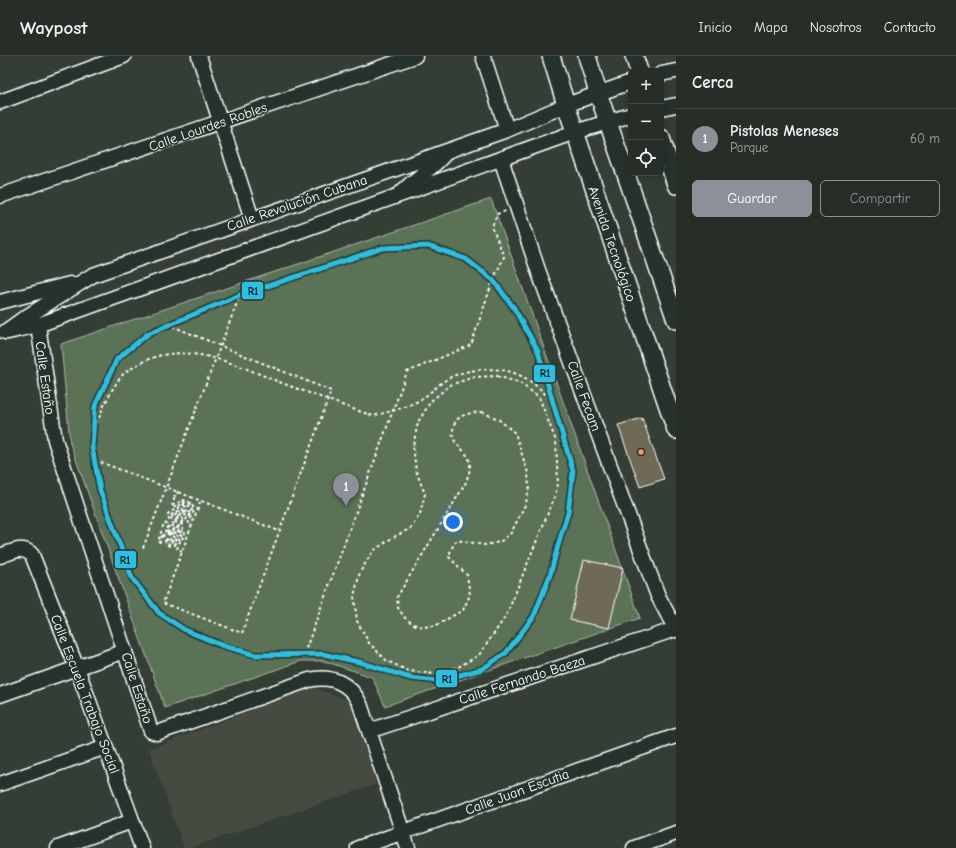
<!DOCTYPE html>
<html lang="es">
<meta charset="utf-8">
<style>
body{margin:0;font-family:"Comic Neue",sans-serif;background:#2f3630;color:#f1f3f6}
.controls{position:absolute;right:12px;top:12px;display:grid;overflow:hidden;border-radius:6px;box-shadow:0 2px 10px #0003}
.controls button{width:36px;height:36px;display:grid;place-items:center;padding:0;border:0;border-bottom:1px solid #434a45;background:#272e28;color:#f1f3f6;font:20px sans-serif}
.you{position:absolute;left:453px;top:466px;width:14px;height:14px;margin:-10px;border:3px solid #fff;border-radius:50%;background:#1a73e8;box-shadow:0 0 0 6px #1a73e833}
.badge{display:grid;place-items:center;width:26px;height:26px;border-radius:50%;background:#8c9099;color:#fff;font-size:13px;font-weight:700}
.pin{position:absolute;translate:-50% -33px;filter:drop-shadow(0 1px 2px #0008)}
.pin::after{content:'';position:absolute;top:21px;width:14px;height:12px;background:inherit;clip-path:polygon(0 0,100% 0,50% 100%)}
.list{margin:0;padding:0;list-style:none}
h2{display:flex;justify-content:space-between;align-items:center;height:52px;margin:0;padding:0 16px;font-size:17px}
h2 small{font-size:13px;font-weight:400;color:#a4a8a8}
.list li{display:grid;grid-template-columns:26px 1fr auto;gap:12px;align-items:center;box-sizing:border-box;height:60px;padding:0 16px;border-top:1px solid #434a45}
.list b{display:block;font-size:15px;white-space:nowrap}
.list p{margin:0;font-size:13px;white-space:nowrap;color:#a4a8a8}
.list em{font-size:13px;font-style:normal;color:#a4a8a8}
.actions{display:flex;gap:8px;padding:12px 16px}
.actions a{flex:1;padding:9px 0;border:1px solid #8c9099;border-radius:6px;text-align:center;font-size:14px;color:#8c9099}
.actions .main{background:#8c9099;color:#fff}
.icon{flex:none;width:22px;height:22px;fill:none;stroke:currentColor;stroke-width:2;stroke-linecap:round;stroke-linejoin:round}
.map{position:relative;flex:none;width:676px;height:792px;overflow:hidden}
header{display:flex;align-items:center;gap:24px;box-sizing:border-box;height:56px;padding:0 20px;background:#272e28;border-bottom:1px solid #434a45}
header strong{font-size:19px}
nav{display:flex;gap:22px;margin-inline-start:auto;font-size:14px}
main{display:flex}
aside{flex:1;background:#272e28}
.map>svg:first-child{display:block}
</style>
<header>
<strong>Waypost</strong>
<nav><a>Inicio</a><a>Mapa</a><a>Nosotros</a><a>Contacto</a></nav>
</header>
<main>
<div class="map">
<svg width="676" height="792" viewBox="0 0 676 792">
<rect width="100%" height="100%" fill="#343e35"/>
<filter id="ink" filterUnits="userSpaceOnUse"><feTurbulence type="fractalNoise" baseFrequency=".025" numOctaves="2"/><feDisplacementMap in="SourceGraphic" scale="8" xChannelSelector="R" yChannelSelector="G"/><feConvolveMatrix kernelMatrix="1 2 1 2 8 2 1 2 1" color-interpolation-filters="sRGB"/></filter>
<g filter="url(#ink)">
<path fill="#454b3f" d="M 312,631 L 350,645 L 377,728 L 190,792 L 184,792 L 149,693 Z"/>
<path fill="#5b7257" stroke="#adb8ab" d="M 491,143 L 640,562 L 385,650 L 372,621 L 324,605 L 301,605 L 165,652 L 70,387 L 61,288 Z"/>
<path fill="#6e6a57" stroke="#fff" d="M 642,362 L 664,423 L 640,431 L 618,369 Z
M 584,504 L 623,512 L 609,572 L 570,564 Z"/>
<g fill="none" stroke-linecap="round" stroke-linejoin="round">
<defs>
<path id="minor" d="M 199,0 L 252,163
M 483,0 L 507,74
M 661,18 L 676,15
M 0,46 L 124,0
M 661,52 L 676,49
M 501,103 L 538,214 L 649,516 L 658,540 L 676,574
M 399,139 C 414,122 434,113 447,95
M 0,140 L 415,0
M 0,246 L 70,228
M 38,269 L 55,384 L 151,675 L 157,677 L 309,624 C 332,619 350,627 360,648 L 408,792
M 5,276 L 23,263 L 93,219 L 507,74 L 566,49 L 631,26
M 8,276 L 38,269 L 575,76 L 631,59
M 0,500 C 11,496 23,489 32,499 L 77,612 L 142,792
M 0,639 L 125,595
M 369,675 L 676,573
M 0,728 L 106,691
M 58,792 L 132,765
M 358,792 L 676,680
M 634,792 L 676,777"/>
<path id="major" d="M 551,0 L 566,49 L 676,374
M 587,0 L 598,37 L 676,264
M 634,0 L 639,15
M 661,82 L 676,129"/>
</defs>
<use href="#minor" stroke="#fff" stroke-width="17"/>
<use href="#major" stroke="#fff" stroke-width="20"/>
<path stroke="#fff" stroke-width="2" stroke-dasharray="3 3" stroke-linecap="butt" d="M 167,268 L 331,335 L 242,577 L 163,547 L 201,444
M 497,320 L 520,327 L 539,341 L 556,385 L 558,428 L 555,440 L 506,560 L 479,599 L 458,611 L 434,618 L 409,615 L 387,605 L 369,587 L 357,565 L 354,540 L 360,516 L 373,495 L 392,482 L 411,472 L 420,458 L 425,438 L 416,415 L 413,390 L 418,366 L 431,345 L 450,329 L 474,321 Z
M 482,356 L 498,363 L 515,377 L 528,417 L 529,432 L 526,447 L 511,477 L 500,486 L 485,489 L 457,484 L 451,493 L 449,501 L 467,519 L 470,539 L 463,554 L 435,570 L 423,571 L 413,568 L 405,562 L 398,552 L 397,541 L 465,428 C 467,423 470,416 470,410 C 470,390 445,391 455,367 C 460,357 473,357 482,356 Z
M 93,379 C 100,357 109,335 124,317 C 128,314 133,312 137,309 C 184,280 242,312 287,329 C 315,339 344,350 373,360 C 388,356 402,353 416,346 C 429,340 438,327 451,321 C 459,317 469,315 477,314 C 511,310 530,321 552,345
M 95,404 L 279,475
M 168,476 L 166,486 L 169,488 L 177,487 L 175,489 L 169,490 L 166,488 L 163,477 L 160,486 L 158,486 L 164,467 L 182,474 L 183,472 C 176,469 167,467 168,458 C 172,453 176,454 182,456 L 181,459 L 183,460 L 185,453 L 183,454 L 182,452 L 185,450 L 187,454 L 186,457 L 188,458 L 190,455 L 188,449 L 184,448 L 179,452 L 177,452 L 183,446 L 190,448 L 192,453 L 189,461 L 185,459 L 184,463 L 178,461 L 180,457 L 175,456 L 170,460 L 172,465 L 183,469 L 184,468 L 173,463 L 172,460 L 176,458 L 174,461 L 185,466 L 187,462 L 189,467 L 194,454 L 192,448 L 186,444 L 180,445 L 175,451 L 171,450 L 174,448 L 174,443 L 176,442 L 174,440 L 177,440 L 178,435
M 179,476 L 185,476 L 184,480 L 174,477 L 179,475 L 166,470 L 165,471 L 173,475 L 172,476 L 164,475 L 183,482 L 182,484 L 171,480 L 170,484 L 173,483 L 180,485 L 177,493 L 182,495
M 170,477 L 167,484 L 171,486 L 174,483
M 143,492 L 240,239
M 304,598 L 407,316 L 471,289 L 493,224 L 504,201 L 492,171 L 497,158 L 506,155"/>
<use href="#minor" stroke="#26332d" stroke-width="14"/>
<use href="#major" stroke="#26332d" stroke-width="17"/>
<defs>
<path id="rail-1" d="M 428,190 L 466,203 L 493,224 L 514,252 L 538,295 L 573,415 L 568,457 L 561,479 L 550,519 L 534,560 L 506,597 L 482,613 L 438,625 L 411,622 L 359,606 L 323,598 L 255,599 L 221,589 L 185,574 L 159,557 L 132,522 L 100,434 L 92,391 L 95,350 L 117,303 L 149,277 L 240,239 L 383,192 Z"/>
</defs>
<use href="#rail-1" stroke="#26332d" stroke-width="8"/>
<use href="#rail-1" stroke="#2dbfdf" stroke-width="5"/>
</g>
</g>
<circle fill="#fb9564" stroke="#26332d" stroke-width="1.5" cx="641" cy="396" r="3.5"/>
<g text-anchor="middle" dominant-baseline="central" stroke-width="3" stroke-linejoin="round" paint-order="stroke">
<g font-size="14" fill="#fff" stroke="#26332d">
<text transform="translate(208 71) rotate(-19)">Calle Lourdes Robles</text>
<text transform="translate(297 147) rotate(-19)">Calle Revolución Cubana</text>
<text transform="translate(612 188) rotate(71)">Avenida Tecnológico</text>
<text transform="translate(45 322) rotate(82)">Calle Estaño</text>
<text transform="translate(584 340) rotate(70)">Calle Fecam</text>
<text transform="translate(522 624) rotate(-18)">Calle Fernando Baeza</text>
<text transform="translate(137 632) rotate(72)">Calle Estaño</text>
<text transform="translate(85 638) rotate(69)">Calle Escuela Trabajo Social</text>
<text transform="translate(517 736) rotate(-20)">Calle Juan Escutia</text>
</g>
</g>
<g stroke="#26332d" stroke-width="1.5">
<rect x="241" y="225" width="23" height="19" rx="4" fill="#2dbfdf"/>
<rect x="533" y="308" width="23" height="19" rx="4" fill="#2dbfdf"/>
<rect x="114" y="494" width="23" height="19" rx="4" fill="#2dbfdf"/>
<rect x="435" y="613" width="23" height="19" rx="4" fill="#2dbfdf"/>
</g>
<g font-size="11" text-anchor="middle" font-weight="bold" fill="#111">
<text x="253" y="239">R1</text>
<text x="545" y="321">R1</text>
<text x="125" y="508">R1</text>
<text x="447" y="627">R1</text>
</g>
</svg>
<div class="controls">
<button>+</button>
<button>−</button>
<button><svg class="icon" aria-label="locate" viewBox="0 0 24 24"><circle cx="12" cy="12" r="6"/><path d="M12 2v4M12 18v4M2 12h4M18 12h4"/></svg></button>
</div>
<div class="you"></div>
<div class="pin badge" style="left:346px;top:450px">1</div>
</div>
<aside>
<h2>Cerca<small></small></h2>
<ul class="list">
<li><span class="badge">1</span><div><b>Pistolas Meneses</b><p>Parque</p></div><em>60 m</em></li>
</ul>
<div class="actions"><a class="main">Guardar</a><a>Compartir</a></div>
</aside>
</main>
